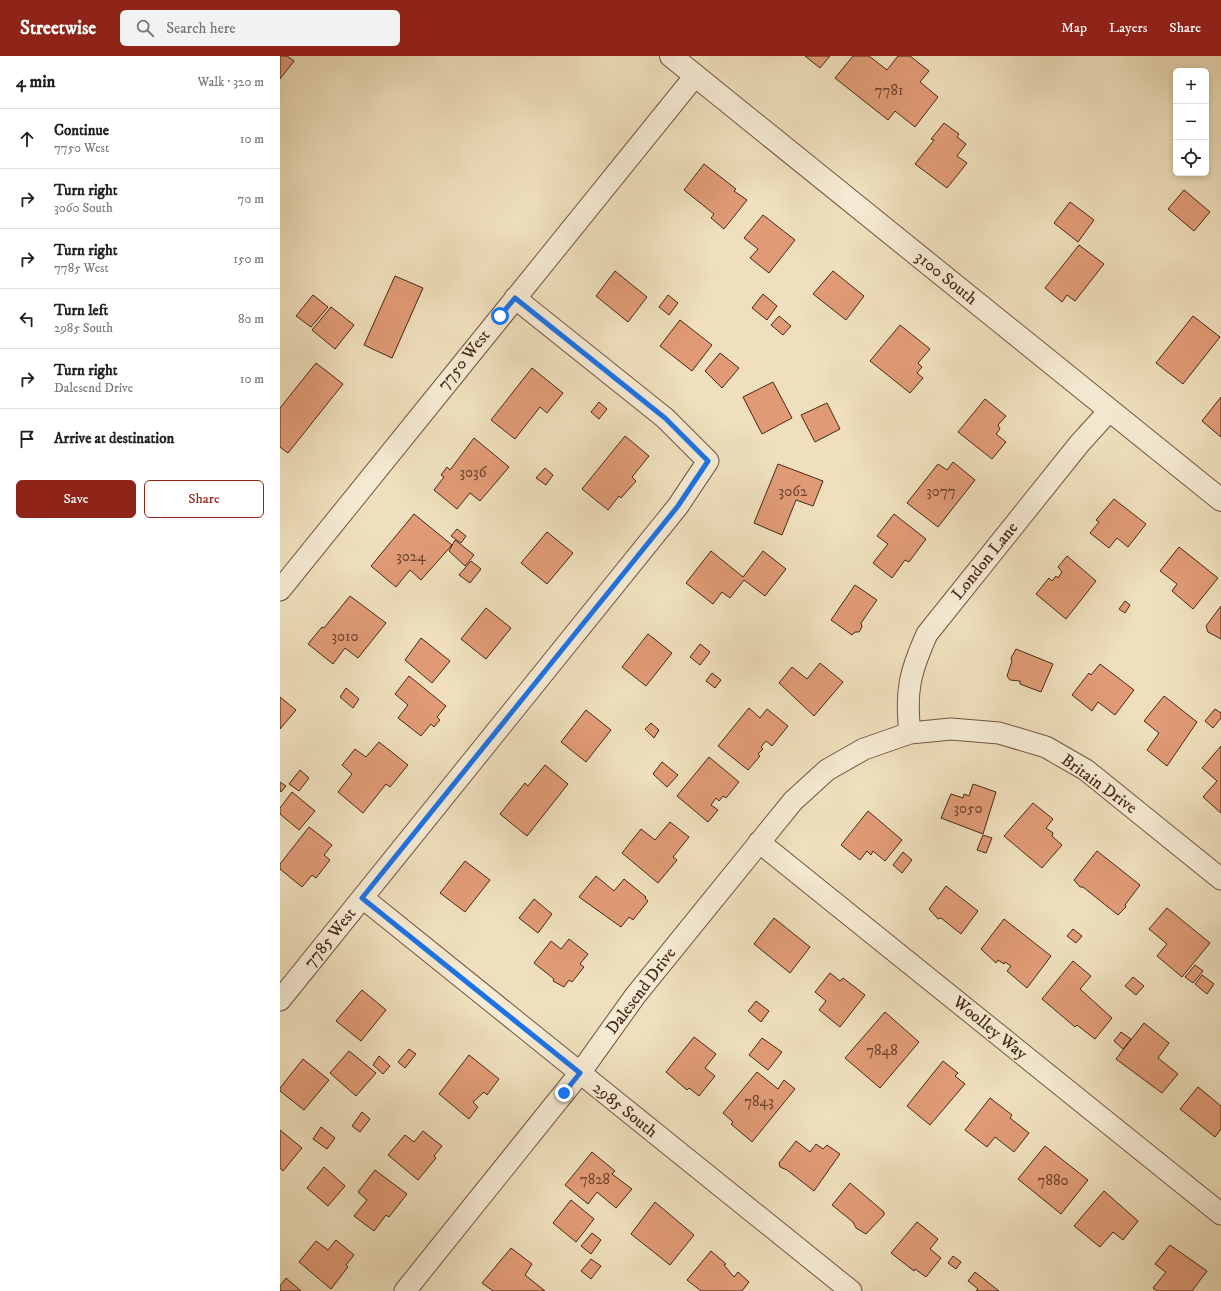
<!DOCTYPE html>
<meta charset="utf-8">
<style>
body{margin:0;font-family:"IM FELL DW Pica",serif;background:#f2f2f2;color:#222}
.controls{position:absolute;right:12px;top:12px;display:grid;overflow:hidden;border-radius:6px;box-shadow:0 2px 6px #0003}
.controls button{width:36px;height:36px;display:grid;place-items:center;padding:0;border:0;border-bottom:1px solid #e0e0e0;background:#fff;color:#222;font:20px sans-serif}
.stop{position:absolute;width:12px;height:12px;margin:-9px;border:3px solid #1a73e8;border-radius:50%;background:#fff}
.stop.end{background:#1a73e8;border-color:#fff;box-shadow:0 1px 4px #0008}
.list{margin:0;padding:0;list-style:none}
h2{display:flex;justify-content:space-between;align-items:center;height:52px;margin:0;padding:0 16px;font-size:17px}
h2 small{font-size:13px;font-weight:400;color:#767676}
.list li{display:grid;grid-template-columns:26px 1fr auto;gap:12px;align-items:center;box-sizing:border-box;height:60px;padding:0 16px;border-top:1px solid #e0e0e0}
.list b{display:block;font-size:15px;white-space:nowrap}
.list p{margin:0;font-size:13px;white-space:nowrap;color:#767676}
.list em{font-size:13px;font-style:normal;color:#767676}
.actions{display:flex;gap:8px;padding:12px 16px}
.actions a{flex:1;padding:9px 0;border:1px solid #8f2418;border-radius:6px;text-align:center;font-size:14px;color:#8f2418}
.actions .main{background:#8f2418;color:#fff}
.icon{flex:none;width:22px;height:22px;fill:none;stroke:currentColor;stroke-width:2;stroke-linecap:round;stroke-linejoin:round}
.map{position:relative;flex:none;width:941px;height:1235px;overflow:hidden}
header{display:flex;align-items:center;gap:24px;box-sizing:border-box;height:56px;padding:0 20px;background:#8f2418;color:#fff}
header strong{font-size:19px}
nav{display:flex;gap:22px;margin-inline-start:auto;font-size:14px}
.search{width:280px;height:36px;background:#f2f2f2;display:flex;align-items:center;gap:10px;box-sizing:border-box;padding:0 14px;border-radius:6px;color:#767676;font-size:15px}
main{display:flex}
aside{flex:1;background:#fff}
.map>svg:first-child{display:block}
</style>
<header>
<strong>Streetwise</strong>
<div class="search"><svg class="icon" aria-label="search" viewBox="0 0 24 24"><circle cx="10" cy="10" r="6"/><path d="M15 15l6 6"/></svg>Search here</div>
<nav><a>Map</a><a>Layers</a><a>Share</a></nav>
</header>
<main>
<aside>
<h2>4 min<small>Walk · 320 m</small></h2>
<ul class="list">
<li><svg class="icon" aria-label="ahead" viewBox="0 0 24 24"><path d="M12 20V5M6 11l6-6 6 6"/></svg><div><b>Continue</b><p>7750 West</p></div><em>10 m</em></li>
<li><svg class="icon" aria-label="right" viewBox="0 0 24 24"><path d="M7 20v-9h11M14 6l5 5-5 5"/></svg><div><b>Turn right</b><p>3060 South</p></div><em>70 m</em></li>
<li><svg class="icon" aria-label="right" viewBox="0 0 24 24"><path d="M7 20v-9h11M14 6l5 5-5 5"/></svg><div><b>Turn right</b><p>7785 West</p></div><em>150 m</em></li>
<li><svg class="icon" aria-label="left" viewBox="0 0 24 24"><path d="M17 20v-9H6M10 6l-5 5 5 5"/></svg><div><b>Turn left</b><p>2985 South</p></div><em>80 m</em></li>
<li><svg class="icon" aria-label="right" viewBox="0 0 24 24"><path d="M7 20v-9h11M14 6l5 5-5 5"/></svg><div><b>Turn right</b><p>Dalesend Drive</p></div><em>10 m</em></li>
<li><svg class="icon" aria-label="arrive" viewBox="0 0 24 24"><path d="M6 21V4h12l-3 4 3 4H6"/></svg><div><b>Arrive at destination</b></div></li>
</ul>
<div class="actions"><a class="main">Save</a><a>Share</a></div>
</aside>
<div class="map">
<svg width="941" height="1235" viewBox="0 0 941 1235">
<rect width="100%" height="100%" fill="#efdfbc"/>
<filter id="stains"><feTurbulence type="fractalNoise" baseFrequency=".005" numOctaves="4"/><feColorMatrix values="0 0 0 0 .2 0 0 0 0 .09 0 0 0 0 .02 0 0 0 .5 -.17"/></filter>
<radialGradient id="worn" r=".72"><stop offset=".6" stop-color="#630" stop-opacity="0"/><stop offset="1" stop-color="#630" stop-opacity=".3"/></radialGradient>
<path fill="#e09b76" stroke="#482716" d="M 0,0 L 7,0 L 14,5 L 0,23 Z
M 525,0 L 550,0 L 540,12 Z
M 573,0 L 589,0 L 607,14 L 618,0 L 630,0 L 649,15 L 640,26 L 658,41 L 635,71 L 615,55 L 608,64 L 555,22 Z
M 664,67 L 679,78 L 677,81 L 686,88 L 677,100 L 687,107 L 667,132 L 635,108 L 654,84 L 651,83 Z
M 424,108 L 456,133 L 454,135 L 467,144 L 444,173 L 431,162 L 434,158 L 404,134 Z
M 904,134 L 930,156 L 914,175 L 888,153 Z
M 790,146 L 814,164 L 798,186 L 774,167 Z
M 483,159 L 515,184 L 489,217 L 470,202 L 478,193 L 464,182 Z
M 799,189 L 824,208 L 795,245 L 787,239 L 782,246 L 765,232 Z
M 335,215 L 367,241 L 348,266 L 316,240 Z
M 553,215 L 584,240 L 566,264 L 533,238 Z
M 115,220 L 143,232 L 112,302 L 84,289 Z
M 483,238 L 497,250 L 487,264 L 472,252 Z
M 33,239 L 48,251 L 31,271 L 16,260 Z
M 388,239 L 398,247 L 389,259 L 379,251 Z
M 51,251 L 74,269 L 55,293 L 32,274 Z
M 499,260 L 511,270 L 503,279 L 491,269 Z
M 913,260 L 940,281 L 903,328 L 876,307 Z
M 400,264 L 432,289 L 412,315 L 380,290 Z
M 620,269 L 650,293 L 638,307 L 642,311 L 637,317 L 643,322 L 630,337 L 590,305 Z
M 440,297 L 459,312 L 442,332 L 425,315 Z
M 36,307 L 63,328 L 8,397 L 0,391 L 0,352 Z
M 252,312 L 283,337 L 267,357 L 260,351 L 235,383 L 211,364 Z
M 493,326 L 512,362 L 482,378 L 463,341 Z
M 941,341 L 941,381 L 922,365 Z
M 705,343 L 726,360 L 718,369 L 720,373 L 716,378 L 726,386 L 712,403 L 678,376 Z
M 319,346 L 327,353 L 319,363 L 311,356 Z
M 547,347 L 560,373 L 535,386 L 521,359 Z
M 345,380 L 369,400 L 352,421 L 356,425 L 341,442 L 339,440 L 328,454 L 302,433 Z
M 194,382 L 229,411 L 200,445 L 190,437 L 177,453 L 154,434 L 164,421 L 161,419 L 167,411 L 170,414 Z
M 673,406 L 695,424 L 658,471 L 627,447 L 658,408 L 667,414 Z
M 498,408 L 543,425 L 533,450 L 516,444 L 502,479 L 474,467 Z
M 265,412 L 273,419 L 266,429 L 256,422 Z
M 834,443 L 866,468 L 848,491 L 837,482 L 829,492 L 810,477 L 819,466 L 816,464 Z
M 134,458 L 172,489 L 141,524 L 130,514 L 116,531 L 91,510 Z
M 614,458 L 646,483 L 629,506 L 625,504 L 612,522 L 593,507 L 608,488 L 597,480 Z
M 177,473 L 186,480 L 181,487 L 171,480 Z
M 267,476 L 293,497 L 267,528 L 241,507 Z
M 175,484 L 194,499 L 185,510 L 169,495 Z
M 899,491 L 938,522 L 913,553 L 892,535 L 897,528 L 880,515 Z
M 431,495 L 463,521 L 483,495 L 506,513 L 485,540 L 464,524 L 450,542 L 442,536 L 433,548 L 406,527 Z
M 787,500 L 816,525 L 786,563 L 756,538 L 769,522 L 772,525 L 776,520 L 778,522 L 782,516 L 778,511 Z
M 191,505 L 201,513 L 190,527 L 179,519 Z
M 575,529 L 597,544 L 581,567 L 582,571 L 579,576 L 575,576 L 572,579 L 551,564 Z
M 70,540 L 106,567 L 78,602 L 65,592 L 53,608 L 28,588 L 42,571 L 44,572 Z
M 845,545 L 850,549 L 845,557 L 839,553 Z
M 941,550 L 941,583 L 928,576 L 926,570 Z
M 206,552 L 231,572 L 206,603 L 181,583 Z
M 368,578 L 392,597 L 366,630 L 342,611 Z
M 141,582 L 170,605 L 152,627 L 125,604 Z
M 420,588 L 430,596 L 420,609 L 410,601 Z
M 736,593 L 773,608 L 761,636 L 740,628 L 740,625 L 730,624 L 727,620 L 732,605 L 731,602 Z
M 540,607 L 563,626 L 534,660 L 499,627 L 512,611 L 527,623 Z
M 820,608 L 854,634 L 835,659 L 818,646 L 812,655 L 792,639 L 809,617 L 811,619 Z
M 432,617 L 441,624 L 435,632 L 426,625 Z
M 129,620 L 166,650 L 157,661 L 160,664 L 154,671 L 151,668 L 141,680 L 118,662 L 128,649 L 115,638 Z
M 66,632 L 79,643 L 73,652 L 60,641 Z
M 884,640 L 917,666 L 887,710 L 867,694 L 879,677 L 864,665 Z
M 0,641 L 16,654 L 0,673 Z
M 469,652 L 480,662 L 487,653 L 508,670 L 492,690 L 486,685 L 481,691 L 483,693 L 478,698 L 480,700 L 468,714 L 438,690 Z
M 935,653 L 941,657 L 941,662 L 933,672 L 925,665 Z
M 306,654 L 331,674 L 306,706 L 281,686 Z
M 371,667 L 379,674 L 374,682 L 365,673 Z
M 99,686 L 128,709 L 110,731 L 106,728 L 83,757 L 58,736 L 72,718 L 62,709 L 75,693 L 86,701 Z
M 941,690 L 941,757 L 923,741 L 937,725 L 922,712 Z
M 429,701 L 459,726 L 446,742 L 443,740 L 439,745 L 436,742 L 431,749 L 438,754 L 428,766 L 397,740 Z
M 382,706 L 398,719 L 387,731 L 373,718 Z
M 265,709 L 288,728 L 247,780 L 220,758 L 245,727 L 248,730 Z
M 20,714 L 29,722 L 19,735 L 9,728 Z
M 0,726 L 6,730 L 1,736 L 0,734 Z
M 693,728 L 716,736 L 703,778 L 661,762 L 671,738 L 683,742 L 684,738 L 689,740 Z
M 12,736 L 35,755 L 19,774 L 0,758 L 0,752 Z
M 753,747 L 773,763 L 766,772 L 773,777 L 772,780 L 782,789 L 762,812 L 724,780 Z
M 588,755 L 622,784 L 605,805 L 593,795 L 591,799 L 587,795 L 580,804 L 561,789 Z
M 390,766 L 409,781 L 393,801 L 397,804 L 378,827 L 342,797 L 361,773 L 375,784 Z
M 29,771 L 52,789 L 44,799 L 50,804 L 36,822 L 32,819 L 22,831 L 0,813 L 0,808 Z
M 703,779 L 712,782 L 706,797 L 697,794 Z
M 817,795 L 860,829 L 845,849 L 846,851 L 838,859 L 803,831 L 800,831 L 794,824 Z
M 623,796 L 632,804 L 622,817 L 613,809 Z
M 185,805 L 210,824 L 185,856 L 160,837 Z
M 316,820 L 334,835 L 344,823 L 366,841 L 365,842 L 368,845 L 353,864 L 349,861 L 341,871 L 299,841 Z
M 666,830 L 698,855 L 681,878 L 661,862 L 658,863 L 649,853 Z
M 254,843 L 272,858 L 258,877 L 239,862 Z
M 887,852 L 930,887 L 902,921 L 877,900 L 887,888 L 869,873 Z
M 494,862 L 530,891 L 510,917 L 474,888 Z
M 724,863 L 771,900 L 747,932 L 727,915 L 731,910 L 725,906 L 724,908 L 718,904 L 716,907 L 701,893 Z
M 793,873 L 802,880 L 796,887 L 787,880 Z
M 289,883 L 308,898 L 300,908 L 304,911 L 292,926 L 289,924 L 284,931 L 273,925 L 274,923 L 254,907 L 271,885 L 281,893 Z
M 793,905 L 811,920 L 800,933 L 832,962 L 815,983 L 797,969 L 795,971 L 762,943 Z
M 915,909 L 923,915 L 913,927 L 905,921 Z
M 550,917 L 560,925 L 563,922 L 585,939 L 560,971 L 539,954 L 546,945 L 535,936 Z
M 922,919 L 934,928 L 927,938 L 915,928 Z
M 853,921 L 864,930 L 856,939 L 845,930 Z
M 82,934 L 106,954 L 81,985 L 56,965 Z
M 476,945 L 489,955 L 481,966 L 468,955 Z
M 605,956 L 639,986 L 600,1032 L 565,1002 Z
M 864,967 L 889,987 L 878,1002 L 898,1018 L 882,1037 L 836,1003 Z
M 841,976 L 851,983 L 843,993 L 834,985 Z
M 414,981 L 436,998 L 425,1012 L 435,1020 L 419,1040 L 409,1032 L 407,1034 L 386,1016 Z
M 482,982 L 502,996 L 488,1014 L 469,999 Z
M 129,993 L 136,998 L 125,1012 L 118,1006 Z
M 69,995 L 96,1017 L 76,1040 L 50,1017 Z
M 189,999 L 219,1023 L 207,1039 L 204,1036 L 193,1046 L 198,1051 L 189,1063 L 159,1038 Z
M 99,1000 L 110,1010 L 103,1018 L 93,1009 Z
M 23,1003 L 49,1024 L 24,1054 L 0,1035 L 0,1032 Z
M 663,1005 L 678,1017 L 675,1020 L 685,1028 L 650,1069 L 627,1050 Z
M 477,1016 L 498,1033 L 504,1024 L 515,1033 L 472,1086 L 451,1068 L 453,1066 L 443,1057 Z
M 918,1031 L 941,1050 L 941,1073 L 935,1081 L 900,1053 Z
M 710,1042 L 732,1059 L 730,1062 L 749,1077 L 734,1096 L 715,1081 L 707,1091 L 685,1074 Z
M 82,1056 L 90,1063 L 80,1076 L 72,1070 Z
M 41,1071 L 55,1082 L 47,1093 L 33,1083 Z
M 0,1074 L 22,1092 L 3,1115 L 0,1112 Z
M 143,1075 L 162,1090 L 154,1100 L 156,1102 L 138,1124 L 108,1099 L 125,1079 L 134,1086 Z
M 516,1085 L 530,1096 L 536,1088 L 543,1093 L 547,1089 L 560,1098 L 534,1135 L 507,1114 L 500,1111 L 499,1107 Z
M 765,1090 L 808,1124 L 781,1158 L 738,1123 Z
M 312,1096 L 335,1115 L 332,1118 L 352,1133 L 336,1152 L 317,1136 L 308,1148 L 285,1129 Z
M 44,1111 L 65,1130 L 48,1150 L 27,1132 Z
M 95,1114 L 127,1138 L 109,1161 L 106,1159 L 94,1175 L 74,1160 L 87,1144 L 78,1136 Z
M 570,1127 L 604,1156 L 604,1159 L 586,1178 L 576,1172 L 573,1166 L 552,1149 Z
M 824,1135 L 858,1165 L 843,1184 L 833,1176 L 820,1191 L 794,1170 Z
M 291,1144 L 314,1163 L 296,1186 L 273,1167 Z
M 375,1146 L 414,1179 L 390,1209 L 351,1178 Z
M 637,1166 L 658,1183 L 650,1193 L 661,1202 L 646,1221 L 635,1213 L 634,1215 L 611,1197 Z
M 312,1177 L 321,1184 L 311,1198 L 301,1190 Z
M 56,1184 L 74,1199 L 66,1209 L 68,1211 L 51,1233 L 19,1206 L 36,1185 L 48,1194 Z
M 890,1189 L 927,1215 L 912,1235 L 877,1235 L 873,1232 L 886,1216 L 875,1208 Z
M 231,1192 L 252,1208 L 245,1219 L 265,1235 L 213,1235 L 202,1227 Z
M 431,1195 L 446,1208 L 444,1209 L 454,1221 L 458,1216 L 469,1226 L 462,1235 L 421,1235 L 407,1224 Z
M 673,1200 L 681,1206 L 676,1213 L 668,1207 Z
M 311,1203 L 321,1210 L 311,1223 L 301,1215 Z
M 695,1216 L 719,1235 L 696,1235 L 698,1233 L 688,1225 Z
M 6,1222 L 21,1235 L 0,1235 L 0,1230 Z"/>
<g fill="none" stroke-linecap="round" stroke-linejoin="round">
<defs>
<path id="minor" d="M 0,534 L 415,20
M 630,677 C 625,635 630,616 647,578 L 800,387 L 830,354
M 479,786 L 941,1158
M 83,842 L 571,1235
M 0,944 L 398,450 L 428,405 L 385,362 L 235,242
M 125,1235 L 300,1017 L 355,940 L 513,745 L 547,714 L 584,693 L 630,677 L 671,673 L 719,677 L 766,691 L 806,714 L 941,823"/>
<path id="tertiary" d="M 391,0 L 941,444"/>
</defs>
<use href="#minor" stroke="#725540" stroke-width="23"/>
<use href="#tertiary" stroke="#725540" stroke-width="24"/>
<use href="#minor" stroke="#f5ead3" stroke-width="21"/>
<use href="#tertiary" stroke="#f5ead3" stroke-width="22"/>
</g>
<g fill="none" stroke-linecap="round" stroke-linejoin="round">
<path stroke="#1a73e8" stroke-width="5" d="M 220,260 L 235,242 L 385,362 L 428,405 L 398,450 L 82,842 L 300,1017 L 284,1037"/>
</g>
<g text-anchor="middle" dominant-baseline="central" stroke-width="3" stroke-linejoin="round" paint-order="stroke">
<g font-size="15" fill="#6e442e">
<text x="609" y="34">7781</text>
<text x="193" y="416">3036</text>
<text x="513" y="435">3062</text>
<text x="661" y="435">3077</text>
<text x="131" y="500">3024</text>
<text x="65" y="580">3010</text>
<text x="688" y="752">3050</text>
<text x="602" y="994">7848</text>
<text x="479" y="1045">7843</text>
<text x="315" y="1123">7828</text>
<text x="773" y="1124">7880</text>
</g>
<g font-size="17" fill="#482716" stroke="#f5ead3">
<text transform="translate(666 222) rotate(39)">3100 South</text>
<text transform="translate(184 304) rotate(-51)">7750 West</text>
<text transform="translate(705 505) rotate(-51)">London Lane</text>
<text transform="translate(819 728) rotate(36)">Britain Drive</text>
<text transform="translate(50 882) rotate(-51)">7785 West</text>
<text transform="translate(361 935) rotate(-53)">Dalesend Drive</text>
<text transform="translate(710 972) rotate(39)">Woolley Way</text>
<text transform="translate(345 1054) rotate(39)">2985 South</text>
</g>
</g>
<rect width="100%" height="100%" filter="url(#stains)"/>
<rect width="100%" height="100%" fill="url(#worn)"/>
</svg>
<div class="controls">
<button>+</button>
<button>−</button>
<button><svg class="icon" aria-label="locate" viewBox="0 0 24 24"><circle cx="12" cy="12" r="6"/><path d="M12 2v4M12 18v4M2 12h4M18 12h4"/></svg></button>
</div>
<div class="stop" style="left:220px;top:260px"></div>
<div class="stop end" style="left:284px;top:1037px"></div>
</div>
</main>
